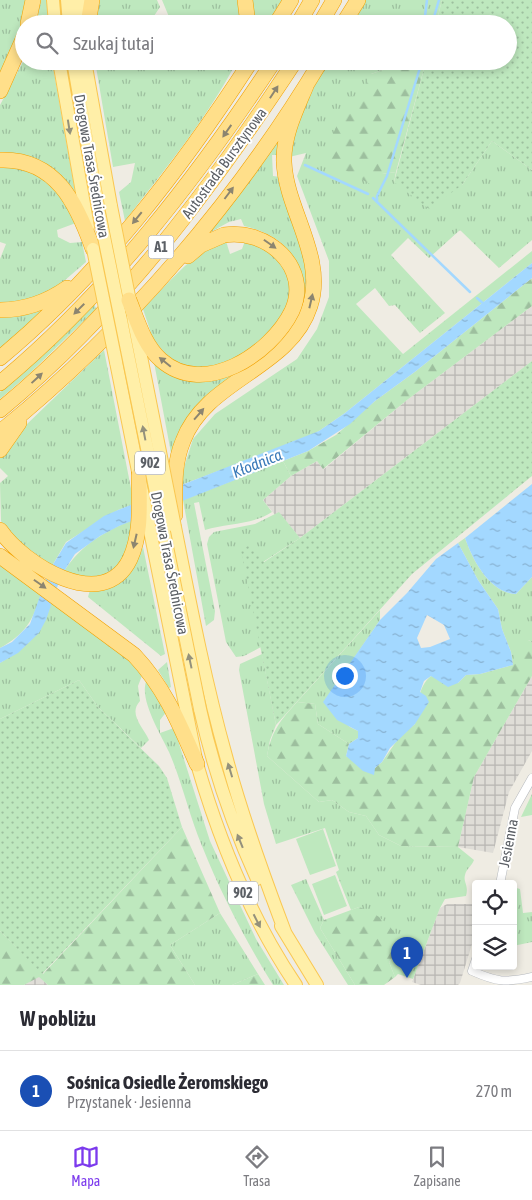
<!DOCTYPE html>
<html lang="pl">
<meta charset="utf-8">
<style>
body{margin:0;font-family:"Asap Condensed",sans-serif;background:#f7f7f7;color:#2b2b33}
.controls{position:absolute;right:15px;bottom:15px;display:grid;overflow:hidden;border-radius:5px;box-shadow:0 2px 8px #0003}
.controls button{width:45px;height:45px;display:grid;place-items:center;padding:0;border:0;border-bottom:1px solid #e1e1e2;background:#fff;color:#2b2b33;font:25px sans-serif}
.you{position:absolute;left:344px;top:675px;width:18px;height:18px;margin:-12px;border:4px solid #fff;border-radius:50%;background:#1a73e8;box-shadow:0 0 0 8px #1a73e833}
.badge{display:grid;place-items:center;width:32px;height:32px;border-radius:50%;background:#7c3aed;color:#fff;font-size:16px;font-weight:700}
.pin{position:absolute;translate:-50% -41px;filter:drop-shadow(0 1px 2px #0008)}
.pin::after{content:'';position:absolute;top:26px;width:18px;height:15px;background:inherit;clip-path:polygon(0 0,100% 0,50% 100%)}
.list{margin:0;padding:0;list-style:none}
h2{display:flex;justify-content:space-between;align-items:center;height:65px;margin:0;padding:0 20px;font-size:21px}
h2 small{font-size:16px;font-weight:400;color:#7c7c81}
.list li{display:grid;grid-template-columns:32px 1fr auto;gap:15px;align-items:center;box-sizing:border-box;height:80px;padding:0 20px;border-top:1px solid #e1e1e2}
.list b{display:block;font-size:19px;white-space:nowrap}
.list p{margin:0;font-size:16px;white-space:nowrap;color:#7c7c81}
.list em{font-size:16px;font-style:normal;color:#7c7c81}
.icon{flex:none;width:28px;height:28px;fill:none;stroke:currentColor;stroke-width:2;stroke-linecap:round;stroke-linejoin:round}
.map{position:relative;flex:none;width:532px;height:985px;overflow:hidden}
.search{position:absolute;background:#fff;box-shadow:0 2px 8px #0003;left:15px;right:15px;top:15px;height:55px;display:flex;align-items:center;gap:12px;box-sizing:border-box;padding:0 18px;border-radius:28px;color:#7c7c81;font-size:19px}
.sheet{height:145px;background:#fff}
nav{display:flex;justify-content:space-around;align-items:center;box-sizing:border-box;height:70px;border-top:1px solid #e1e1e2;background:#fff;font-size:14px;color:#7c7c81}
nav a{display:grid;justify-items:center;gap:2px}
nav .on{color:#7c3aed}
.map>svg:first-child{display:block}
</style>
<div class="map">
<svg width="532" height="985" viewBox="0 0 532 985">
<defs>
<pattern id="industrial-grid" width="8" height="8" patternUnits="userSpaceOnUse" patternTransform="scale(1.25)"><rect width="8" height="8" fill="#dfddd7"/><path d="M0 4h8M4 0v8" fill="none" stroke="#b8b6b2"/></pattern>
<pattern id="grass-tufts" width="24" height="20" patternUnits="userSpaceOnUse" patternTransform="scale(1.25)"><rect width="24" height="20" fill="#bee8be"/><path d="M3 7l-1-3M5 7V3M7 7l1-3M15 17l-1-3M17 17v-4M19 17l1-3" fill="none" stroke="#9dbf9e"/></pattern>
<pattern id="forest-firs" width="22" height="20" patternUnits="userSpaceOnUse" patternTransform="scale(1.25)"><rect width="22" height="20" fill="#bee8be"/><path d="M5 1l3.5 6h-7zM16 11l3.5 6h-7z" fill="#9dbf9e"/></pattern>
<pattern id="garden-dots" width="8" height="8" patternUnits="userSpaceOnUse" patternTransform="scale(1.25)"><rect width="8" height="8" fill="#bee8be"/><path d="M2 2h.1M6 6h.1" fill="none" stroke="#9dbf9e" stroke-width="1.8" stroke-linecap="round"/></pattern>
<pattern id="water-ripples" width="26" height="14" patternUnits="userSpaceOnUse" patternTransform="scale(1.25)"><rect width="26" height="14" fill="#a3d8ff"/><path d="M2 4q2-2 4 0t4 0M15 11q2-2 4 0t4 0" fill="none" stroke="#88b2d2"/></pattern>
</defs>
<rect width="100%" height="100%" fill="#efece3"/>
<path fill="url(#industrial-grid)" d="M 532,306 L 532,361 L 300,538 L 279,513 L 275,515 L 263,500 L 291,476 L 317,461 L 324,469 L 407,400 Z
M 532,676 L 532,751 L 509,792 L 493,853 L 458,847 L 474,777 Z
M 447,904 L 476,904 L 476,931 L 460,983 L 458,985 L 421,985 L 412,982 L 440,908 Z
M 39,976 L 48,985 L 24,985 Z"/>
<path fill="url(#grass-tufts)" d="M 0,0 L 30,0 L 24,28 L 0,85 Z
M 41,0 L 47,0 L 48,24 L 36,24 Z
M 97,0 L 157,0 L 160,7 L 154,16 L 157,24 L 93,24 Z
M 162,0 L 241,0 L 246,24 L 172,24 Z
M 252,0 L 284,0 L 269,24 L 255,24 Z
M 365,0 L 442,0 L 436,24 L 351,24 Z
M 24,60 L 52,61 L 75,191 L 73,191 C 55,163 30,163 0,155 L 0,105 Z
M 95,61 L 237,61 C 207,119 164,170 125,221 L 119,192 L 131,182 L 135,163 L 113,167 Z
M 329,61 L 410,61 L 371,74 L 382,174 L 396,172 L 394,182 L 462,185 L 492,141 L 532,170 L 532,240 L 499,268 L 460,230 L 429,258 L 408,238 L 391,255 L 445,313 L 420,333 L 395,305 L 389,306 L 375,288 L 356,304 L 403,354 L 532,251 L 532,263 L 345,413 L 319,431 L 303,439 L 181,485 L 185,464 L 193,439 L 215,414 L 297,359 L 317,329 L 329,297 L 329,261 L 297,176 L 306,153 L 289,157 C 296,118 309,95 329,61 Z
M 281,129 L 279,155 L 272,155 L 273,176 L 280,177 L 308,271 L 305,305 L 302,305 C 305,261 287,236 244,226 L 241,219 L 229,222 L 207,234 Z
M 0,164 L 27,167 L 63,195 L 76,223 L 57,230 L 58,237 L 70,243 L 82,242 L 86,262 L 50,293 L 0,306 L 0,259 L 6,244 L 0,242 Z
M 225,238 L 230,254 L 242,249 L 246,238 L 258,241 L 288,270 L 292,299 L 272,333 L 227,365 L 190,369 L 170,359 L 153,339 L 143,309 C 170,281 190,256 225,238 Z
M 94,303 L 96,309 L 28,375 L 0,399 L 0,392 Z
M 45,306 L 46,310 L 0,351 L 0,316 Z
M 104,350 L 134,504 L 118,510 L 66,542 L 52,566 L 10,535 L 1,521 L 0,483 L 8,476 L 0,468 L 0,458 L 3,452 L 26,425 Z
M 153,357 C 186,375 193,387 233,375 L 171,453 Z
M 283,461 L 291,476 L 263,500 L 272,512 C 253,525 227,523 205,530 L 199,502 L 194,503 L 215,611 L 214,620 L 206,626 L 183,500 Z
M 279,512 L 300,538 L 263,562 L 242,551 L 261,647 L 244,656 L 236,657 L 226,642 L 207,544 L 209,537 L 214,532 L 255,524 Z
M 135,519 L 130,553 L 113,572 L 87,579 L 63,573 C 80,545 105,531 135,519 Z
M 465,538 C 473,561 490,593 516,594 L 532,577 L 532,643 L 529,640 L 513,665 L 511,652 L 502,629 L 498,609 L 478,580 L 458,543 Z
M 143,547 L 165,654 L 161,656 L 88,597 L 90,590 C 117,580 132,577 143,547 Z
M 0,565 L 41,594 C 33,621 25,634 0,648 Z
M 52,600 L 99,633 L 143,673 L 138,686 L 140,701 C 128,714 143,727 149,740 L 141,748 L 98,707 L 79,680 L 0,719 L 0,663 C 29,646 43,633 52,600 Z
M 380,610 L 380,620 L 324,702 L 350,727 L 358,731 L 358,738 L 349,744 L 318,724 L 315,704 L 297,702 Z
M 262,654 L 276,725 L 270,740 L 267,756 L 319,802 L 332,800 L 349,812 L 366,816 L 379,835 L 401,846 L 458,847 L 474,860 C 472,866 466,869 465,875 C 463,882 469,885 466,896 L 445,899 L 440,908 L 413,979 L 398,974 L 395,977 L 389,962 L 402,946 L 359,907 L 351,910 L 336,872 L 339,870 L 325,828 L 276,844 L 264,804 L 239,670 L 240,664 Z
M 167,662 L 171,687 L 169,688 L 158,670 Z
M 148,678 L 167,711 L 160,720 L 160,733 L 174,728 L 210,841 L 256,939 L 284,985 L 273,985 C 246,941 221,894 202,846 C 189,815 182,782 169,752 C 161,734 136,695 148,678 Z
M 532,794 L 532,815 L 521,817 Z
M 306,879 L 324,920 L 320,928 L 355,985 L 348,985 L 315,933 L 291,885 Z
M 513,887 L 520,889 L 523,913 L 532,912 L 532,942 L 513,946 Z
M 220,913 L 258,974 L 232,985 L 195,985 L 170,945 Z"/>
<path fill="url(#forest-firs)" d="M 410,61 L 426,61 L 396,172 L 382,174 L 370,184 L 323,158 L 349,96 L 361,97 L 371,74 Z
M 532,278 L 532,306 L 407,400 L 323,469 L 317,461 L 291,476 L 283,461 L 308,451 L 336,435 L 375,401 L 416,371 Z
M 529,640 L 532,643 L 532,676 L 474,777 L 458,847 L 401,846 L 379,835 L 366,816 L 349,812 L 332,800 L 319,802 L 267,756 C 272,730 280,721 297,702 L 315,704 L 318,724 L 349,744 L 346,756 L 375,768 L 382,762 L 400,736 L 415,724 C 418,708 417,687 431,676 L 458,683 L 466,675 L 480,674 L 513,665 L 514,653 Z
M 182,827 L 220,913 L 170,945 L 195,985 L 48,985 L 39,977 L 24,985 L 0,985 L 0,931 L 43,974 Z
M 359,907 C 380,914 393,926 402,946 L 389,962 L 395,977 L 384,985 L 355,985 L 320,928 L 324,920 Z
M 258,974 L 265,985 L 232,985 Z"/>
<path fill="url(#garden-dots)" d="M 442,0 L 532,0 L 532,170 L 492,141 L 462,185 L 429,209 L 394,182 L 426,61 L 508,61 L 508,24 L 436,24 Z
M 532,361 L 532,476 L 412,574 L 276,725 L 241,551 L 250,544 L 264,562 L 300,538 Z
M 79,680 L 98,707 L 159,766 L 167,778 L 182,827 L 42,974 L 0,931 L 0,719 Z"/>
<path fill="#bee8be" d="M 323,829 L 336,866 L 310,875 L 296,839 Z
M 335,875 L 347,906 L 324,915 L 312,884 Z"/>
<path fill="url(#water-ripples)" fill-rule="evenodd" d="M 532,263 L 532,278 L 416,371 L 375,401 L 350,424 L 308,451 L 119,526 L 100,536 L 75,554 L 61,576 L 46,620 L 39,633 L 18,653 L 0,663 L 0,648 L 12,642 L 30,624 L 49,571 L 66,543 L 104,516 L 118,510 L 319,431 L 345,413 Z
M 532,484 L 532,577 L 516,594 C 490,593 473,561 465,538 Z
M 458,543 L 478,580 L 498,609 L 502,629 L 511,652 L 513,665 L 480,674 L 466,675 L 458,683 L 448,687 L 431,676 L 424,681 L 420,692 L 426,696 L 429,702 L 415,724 L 390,748 L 382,762 L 375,768 L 374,775 L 363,771 L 346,756 L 349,744 L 358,738 L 358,731 L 337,720 L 323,702 L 380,620 L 407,593 L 436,559 ZM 427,615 L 444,625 L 450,639 L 430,647 L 421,648 L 417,638 Z"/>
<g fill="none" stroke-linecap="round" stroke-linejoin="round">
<path stroke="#a3d8ff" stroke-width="2.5" d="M 424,24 L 427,0
M 432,24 L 439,0
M 305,165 L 368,194
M 373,198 L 470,292
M 377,202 L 377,196 L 387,176 L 422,61
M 477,298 L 485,305"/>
<defs>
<path id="minor" d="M 500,884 L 515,808 L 532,778
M 476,959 L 472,971 C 497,982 505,983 532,977"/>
<path id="primary" d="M 53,0 L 55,24
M 67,0 L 69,24
M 79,0 L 81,24
M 59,61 L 88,227
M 73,61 L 100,217
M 85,61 L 111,206
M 116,362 L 197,764 C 220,843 250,917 296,985
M 175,527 C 190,603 205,681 226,756 C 242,816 263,874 285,932
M 200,709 C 213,768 232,824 257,879
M 281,926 L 317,985"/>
<path id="motorway" d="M 245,0 L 248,24
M 28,24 L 33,0
M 88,24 L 92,0
M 276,24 L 291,0
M 298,24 L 312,0
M 320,24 L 334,0
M 343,24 L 358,0
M 0,91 L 24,37
M 0,160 C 56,158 77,204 93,249
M 188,256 L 201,245 L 224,235
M 0,310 C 24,310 47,302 67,288
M 0,358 C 100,275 181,169 251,61
M 0,383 C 109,292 196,179 274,61
M 0,410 C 120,311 210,190 295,61
M 0,432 C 127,329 237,201 321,61
M 0,450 L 19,423
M 175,515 C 175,490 173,465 183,441 C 206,379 290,369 310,306 C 326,257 286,210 284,162 C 283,136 296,110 306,86
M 0,530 C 23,564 103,615 130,559 C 142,533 139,503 139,475
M 0,556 L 134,655 C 165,688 179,723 197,764"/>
</defs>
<use href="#minor" stroke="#b6b9be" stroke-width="9"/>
<use href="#primary" stroke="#fac751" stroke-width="14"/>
<use href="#motorway" stroke="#f2a100" stroke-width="16"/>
<use href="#minor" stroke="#fff" stroke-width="8"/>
<use href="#primary" stroke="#ffefa8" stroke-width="12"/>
<use href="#motorway" stroke="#ffdf8a" stroke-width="15"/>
<defs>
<path id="primary-bridge" d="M 111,206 L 175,527
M 100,217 L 200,709
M 93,249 L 116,362"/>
<path id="motorway-bridge" d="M 129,300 C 137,320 144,345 161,360 C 204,398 271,354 292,311 C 312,267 266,228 224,235"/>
</defs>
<use href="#primary-bridge" stroke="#fac751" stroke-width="14" stroke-linecap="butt"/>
<use href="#motorway-bridge" stroke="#f2a100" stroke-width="16" stroke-linecap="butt"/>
<use href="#primary-bridge" stroke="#ffefa8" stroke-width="12"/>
<use href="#motorway-bridge" stroke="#ffdf8a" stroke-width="15"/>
</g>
<defs><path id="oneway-solid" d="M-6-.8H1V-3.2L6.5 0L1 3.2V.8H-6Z" transform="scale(1.25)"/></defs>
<g fill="#8c8570">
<use href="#oneway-solid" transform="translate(274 92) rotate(-57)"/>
<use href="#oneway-solid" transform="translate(227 131) rotate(125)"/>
<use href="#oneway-solid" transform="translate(229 193) rotate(-53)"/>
<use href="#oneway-solid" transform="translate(137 218) rotate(129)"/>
<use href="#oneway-solid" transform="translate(270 244) rotate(35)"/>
<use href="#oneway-solid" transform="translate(311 301) rotate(-77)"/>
<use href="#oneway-solid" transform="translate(79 309) rotate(135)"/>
<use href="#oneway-solid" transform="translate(165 362) rotate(-141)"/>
<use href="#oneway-solid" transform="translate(37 378) rotate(-43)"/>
<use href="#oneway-solid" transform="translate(199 414) rotate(-49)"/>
<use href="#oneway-solid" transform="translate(135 541) rotate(103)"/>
<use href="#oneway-solid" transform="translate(40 584) rotate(35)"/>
</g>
<g fill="#94917c">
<use href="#oneway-solid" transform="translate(69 127) rotate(81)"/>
<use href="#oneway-solid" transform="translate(144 433) rotate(-101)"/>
<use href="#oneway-solid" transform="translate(190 661) rotate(-102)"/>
<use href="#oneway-solid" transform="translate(230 770) rotate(-107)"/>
<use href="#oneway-solid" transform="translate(240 841) rotate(-112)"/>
<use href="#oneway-solid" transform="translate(257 921) rotate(63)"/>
</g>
<g text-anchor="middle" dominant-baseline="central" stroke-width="4" stroke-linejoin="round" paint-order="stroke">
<g fill="#fff" stroke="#8c8f93" stroke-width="1">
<rect x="148.5" y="235.5" width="25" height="23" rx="4"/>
<rect x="135" y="451.5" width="30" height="23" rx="4"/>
<rect x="228" y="881.5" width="30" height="23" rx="4"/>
</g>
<g font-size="14" font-weight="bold" fill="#5b5f65">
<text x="161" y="247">A1</text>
<text x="150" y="463">902</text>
<text x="243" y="893">902</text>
</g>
<g font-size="15" fill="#5b5f65" stroke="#fff">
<text transform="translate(224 163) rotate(-54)">Autostrada Bursztynowa</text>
<text transform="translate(92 166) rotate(80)">Drogowa Trasa Średnicowa</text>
<text transform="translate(170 563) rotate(79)">Drogowa Trasa Średnicowa</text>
<text transform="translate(508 843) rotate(-79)">Jesienna</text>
</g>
<g font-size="16" font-style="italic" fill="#3979b8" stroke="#fff">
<text transform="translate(257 463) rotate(-22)">Kłodnica</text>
</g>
</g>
</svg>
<div class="controls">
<button><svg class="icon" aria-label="locate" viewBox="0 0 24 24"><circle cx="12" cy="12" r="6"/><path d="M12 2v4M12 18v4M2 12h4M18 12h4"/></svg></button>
<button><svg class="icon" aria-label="layers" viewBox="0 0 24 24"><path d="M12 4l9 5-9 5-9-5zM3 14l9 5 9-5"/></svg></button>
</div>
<div class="you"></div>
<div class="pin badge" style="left:407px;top:978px;background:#1a4fb4">1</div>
<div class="search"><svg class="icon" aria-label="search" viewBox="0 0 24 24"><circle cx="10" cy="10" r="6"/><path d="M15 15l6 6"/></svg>Szukaj tutaj</div>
</div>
<section class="sheet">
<h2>W pobliżu<small></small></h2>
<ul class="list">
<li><span class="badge" style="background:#1a4fb4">1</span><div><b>Sośnica Osiedle Żeromskiego</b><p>Przystanek · Jesienna</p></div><em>270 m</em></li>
</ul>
</section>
<nav>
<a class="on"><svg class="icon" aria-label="map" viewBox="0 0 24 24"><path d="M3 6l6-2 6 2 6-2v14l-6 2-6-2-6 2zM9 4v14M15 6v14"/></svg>Mapa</a>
<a><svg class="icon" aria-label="directions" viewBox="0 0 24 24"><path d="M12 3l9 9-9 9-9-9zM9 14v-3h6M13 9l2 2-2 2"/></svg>Trasa</a>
<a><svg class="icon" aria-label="saved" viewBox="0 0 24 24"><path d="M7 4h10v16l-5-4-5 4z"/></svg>Zapisane</a>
</nav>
